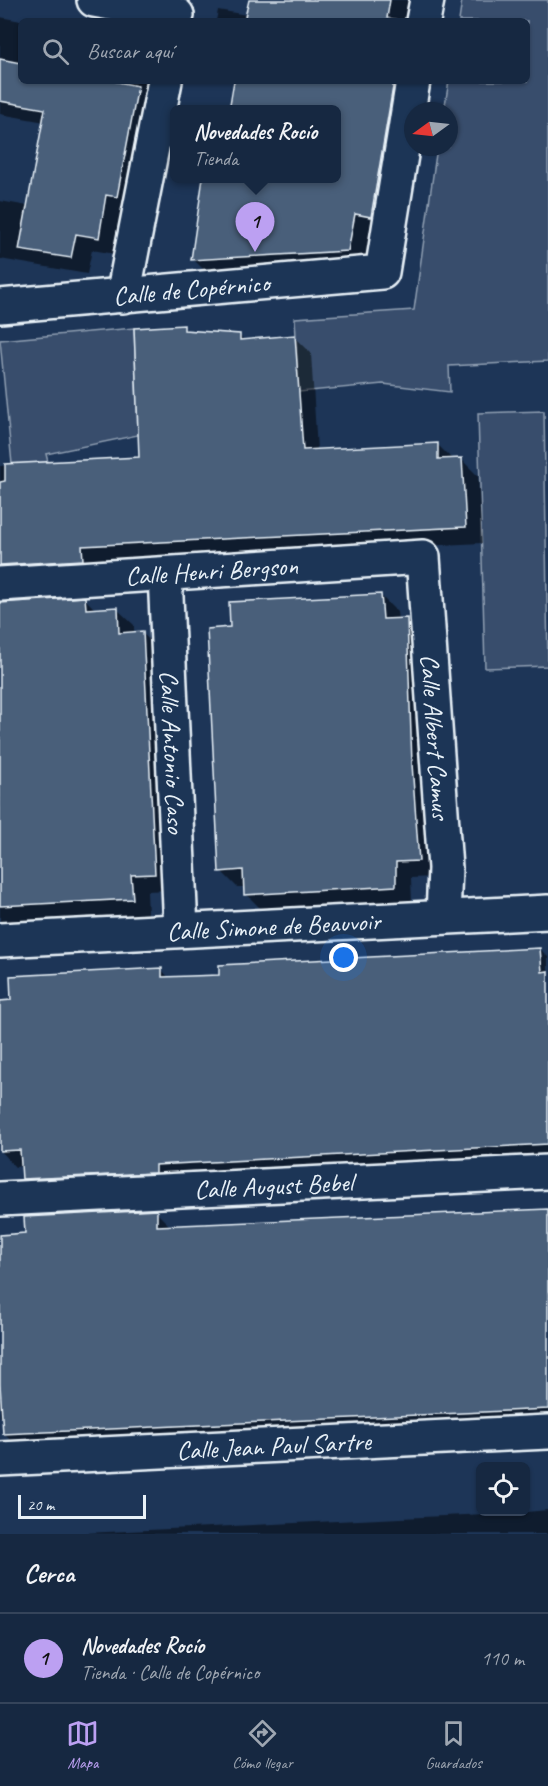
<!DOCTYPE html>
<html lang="es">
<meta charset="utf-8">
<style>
body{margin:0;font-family:Caveat,sans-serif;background:#23344c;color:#f1f3f6}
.controls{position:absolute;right:18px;bottom:18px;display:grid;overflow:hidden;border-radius:9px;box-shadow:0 2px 4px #0004}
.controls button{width:54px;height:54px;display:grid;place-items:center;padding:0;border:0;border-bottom:2px solid #35445a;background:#162841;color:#f1f3f6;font:30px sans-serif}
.compass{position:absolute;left:404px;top:102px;width:54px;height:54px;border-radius:50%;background:#162841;box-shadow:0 2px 4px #0004;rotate:255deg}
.scale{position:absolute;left:18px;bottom:15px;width:128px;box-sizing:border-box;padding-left:6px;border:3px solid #e8f1f8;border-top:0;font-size:16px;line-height:21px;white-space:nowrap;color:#e8f1f8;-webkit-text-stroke:4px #1d3557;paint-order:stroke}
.you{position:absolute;left:344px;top:958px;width:21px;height:21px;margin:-15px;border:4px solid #fff;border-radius:50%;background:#1a73e8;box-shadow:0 0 0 9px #1a73e833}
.badge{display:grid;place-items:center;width:39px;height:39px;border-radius:50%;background:#bca0f2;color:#111;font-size:20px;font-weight:700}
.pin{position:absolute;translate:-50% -50px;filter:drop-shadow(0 2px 3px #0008)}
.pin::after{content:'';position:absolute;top:32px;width:21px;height:18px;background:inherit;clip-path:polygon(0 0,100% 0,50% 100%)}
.popup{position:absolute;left:170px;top:105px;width:171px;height:78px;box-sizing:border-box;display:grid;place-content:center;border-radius:9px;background:#162841;filter:drop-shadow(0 2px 4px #0005);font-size:20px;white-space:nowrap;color:#9ea6b1}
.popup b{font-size:22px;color:#f1f3f6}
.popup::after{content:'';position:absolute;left:50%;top:100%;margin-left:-12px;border:12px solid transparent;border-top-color:#162841}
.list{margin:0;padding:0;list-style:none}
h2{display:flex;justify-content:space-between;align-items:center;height:78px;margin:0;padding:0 24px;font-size:26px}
h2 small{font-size:20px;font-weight:400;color:#9ea6b1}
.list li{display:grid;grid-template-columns:39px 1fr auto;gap:18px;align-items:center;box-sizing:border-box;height:90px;padding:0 24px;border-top:2px solid #35445a}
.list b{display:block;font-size:22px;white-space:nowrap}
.list p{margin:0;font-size:20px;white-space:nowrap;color:#9ea6b1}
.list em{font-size:20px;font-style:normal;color:#9ea6b1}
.icon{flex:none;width:33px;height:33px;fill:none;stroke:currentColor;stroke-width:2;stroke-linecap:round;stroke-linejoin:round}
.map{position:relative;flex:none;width:548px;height:1534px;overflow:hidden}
.search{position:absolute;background:#162841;box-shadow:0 2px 4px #0004;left:18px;right:18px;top:18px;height:66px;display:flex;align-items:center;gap:15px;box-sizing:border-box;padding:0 21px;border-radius:9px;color:#9ea6b1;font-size:22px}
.sheet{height:168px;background:#162841}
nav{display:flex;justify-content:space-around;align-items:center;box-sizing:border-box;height:84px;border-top:2px solid #35445a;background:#162841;font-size:16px;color:#9ea6b1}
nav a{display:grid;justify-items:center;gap:3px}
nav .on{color:#bca0f2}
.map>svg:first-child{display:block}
</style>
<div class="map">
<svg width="548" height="1534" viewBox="0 0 548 1534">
<rect width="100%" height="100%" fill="#1d3557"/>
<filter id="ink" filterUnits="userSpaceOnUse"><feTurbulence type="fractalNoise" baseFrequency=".0167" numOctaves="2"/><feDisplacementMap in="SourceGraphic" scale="12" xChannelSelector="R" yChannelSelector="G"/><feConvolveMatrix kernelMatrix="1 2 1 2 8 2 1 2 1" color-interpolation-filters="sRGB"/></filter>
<g filter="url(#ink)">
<path fill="#374d6c" stroke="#909fb2" stroke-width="1.5" d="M 462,0 L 548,0 L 548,361 L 449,366 L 450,392 L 383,384 L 299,392 L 295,318 L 414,310 L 437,147 L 449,147 L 449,111 L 444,111 L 449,81 L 527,81 L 527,21 L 459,21 Z
M 134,328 L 138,435 L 46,454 L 48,462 L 12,464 L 0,340 Z
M 544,411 L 548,666 L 485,668 L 478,413 Z"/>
<path fill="#0007" d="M 250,0 L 409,0 L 406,21 L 216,21 L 218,10 L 247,15 Z
M 0,17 L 21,21 L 21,81 L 157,81 L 133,212 L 122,211 L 115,254 L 92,250 L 87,274 L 0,259 L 0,201 L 28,206 L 45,122 L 0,114 Z
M 235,81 L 414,81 L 410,98 L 393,95 L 380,163 L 397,179 L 387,233 L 371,230 L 364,267 L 209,275 L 193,259 L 336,178 L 336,110 Z
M 183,327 L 188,332 L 239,335 L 245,341 L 295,337 L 311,353 L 317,450 L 437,444 L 453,460 L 462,460 L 478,476 L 482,543 L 98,562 L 0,591 L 0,466 L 140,459 Z
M 381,596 L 397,612 L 398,620 L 406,619 L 422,636 L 435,877 L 411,878 L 412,902 L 262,910 L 246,894 L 245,887 L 237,887 L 221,871 L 232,629 Z
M 85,599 L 96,610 L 117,609 L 134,625 L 134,633 L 142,633 L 159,649 L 171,890 L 147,891 L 148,915 L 0,923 L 0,602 Z
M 540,949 L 548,957 L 548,1161 L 39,1195 L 23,1179 L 22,1166 L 15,1167 L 0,1151 L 0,1003 L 161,969 L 170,979 L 221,976 Z
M 548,1211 L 548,1426 L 21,1450 L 4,1434 L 3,1417 L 0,1417 L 0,1236 L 26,1235 L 156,1212 L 171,1227 Z
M 548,1510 L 548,1534 L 64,1534 L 526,1512 Z"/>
<path fill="#495e7a" stroke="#e8f1f8" stroke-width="1.5" d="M 249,0 L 390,0 L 387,18 L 404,21 L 244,21 Z
M 0,59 L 21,63 L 21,81 L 113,81 L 138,86 L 117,197 L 106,195 L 99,238 L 76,234 L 71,258 L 19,250 L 45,109 L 0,101 Z
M 234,81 L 394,81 L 371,217 L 355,214 L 348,251 L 191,260 L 203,178 L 336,178 L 336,110 L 229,110 Z
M 184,325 L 184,330 L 240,334 L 240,340 L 295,335 L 303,450 L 438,443 L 438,459 L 462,458 L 466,527 L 82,546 L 83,560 L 0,565 L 0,482 L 5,481 L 5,464 L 139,457 L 134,328 Z
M 381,594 L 383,619 L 407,618 L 412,764 L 419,861 L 396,862 L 396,886 L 244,895 L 243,870 L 219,872 L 207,629 L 230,627 L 229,602 Z
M 85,597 L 86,609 L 118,607 L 119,633 L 143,631 L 155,874 L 131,875 L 133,899 L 0,906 L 0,603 Z
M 540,948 L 542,972 L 548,971 L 548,1144 L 155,1165 L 155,1173 L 22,1179 L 20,1150 L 0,1151 L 0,1001 L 11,1000 L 10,976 L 162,968 L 162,977 L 219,975 L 219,965 Z
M 548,1209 L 548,1409 L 3,1434 L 0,1384 L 0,1235 L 25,1233 L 24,1217 L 157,1210 L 157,1226 Z"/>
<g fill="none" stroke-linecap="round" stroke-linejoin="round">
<defs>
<g id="minor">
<path d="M 94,0 L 177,15"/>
<path d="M 423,21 L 427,0"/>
<path d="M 123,296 L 165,81"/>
<path id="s1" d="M 0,306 L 382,272 L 413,81"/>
<path id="s2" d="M 165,574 L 181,930"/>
<path id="s3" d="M 0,584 L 423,557 L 445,868 L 443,917"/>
<path id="s4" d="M 0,940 L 548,912"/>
<path id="s5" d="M 0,1199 L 548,1172"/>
<path id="s6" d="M 0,1459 L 548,1432"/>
</g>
</defs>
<use href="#minor" stroke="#e8f1f8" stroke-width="38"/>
<use href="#minor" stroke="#1d3557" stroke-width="33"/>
</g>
</g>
<g text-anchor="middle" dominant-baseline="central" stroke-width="4.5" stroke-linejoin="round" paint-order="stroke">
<g font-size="26" fill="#e8f1f8" stroke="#1d3557">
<text stroke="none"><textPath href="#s1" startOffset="192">Calle de Copérnico</textPath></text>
<text stroke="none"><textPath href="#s3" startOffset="212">Calle Henri Bergson</textPath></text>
<text stroke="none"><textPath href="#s3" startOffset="604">Calle Albert Camus</textPath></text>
<text stroke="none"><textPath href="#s2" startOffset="178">Calle Antonio Caso</textPath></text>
<text stroke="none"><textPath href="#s4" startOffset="274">Calle Simone de Beauvoir</textPath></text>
<text stroke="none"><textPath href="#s5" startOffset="274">Calle August Bebel</textPath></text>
<text stroke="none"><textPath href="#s6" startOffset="274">Calle Jean Paul Sartre</textPath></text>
</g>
</g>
</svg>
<div class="controls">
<button><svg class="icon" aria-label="locate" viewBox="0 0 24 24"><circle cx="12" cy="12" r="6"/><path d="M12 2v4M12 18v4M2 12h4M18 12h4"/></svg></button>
</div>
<svg class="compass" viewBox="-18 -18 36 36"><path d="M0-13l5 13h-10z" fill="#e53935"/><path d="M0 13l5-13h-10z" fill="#9ea6b1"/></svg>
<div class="scale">20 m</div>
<div class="you"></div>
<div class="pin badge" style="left:255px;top:252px">1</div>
<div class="popup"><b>Novedades Rocío</b>Tienda</div>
<div class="search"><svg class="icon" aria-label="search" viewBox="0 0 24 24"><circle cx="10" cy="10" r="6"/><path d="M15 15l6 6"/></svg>Buscar aquí</div>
</div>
<section class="sheet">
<h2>Cerca<small></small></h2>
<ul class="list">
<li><span class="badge">1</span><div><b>Novedades Rocío</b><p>Tienda · Calle de Copérnico</p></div><em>110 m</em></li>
</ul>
</section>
<nav>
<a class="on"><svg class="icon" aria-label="map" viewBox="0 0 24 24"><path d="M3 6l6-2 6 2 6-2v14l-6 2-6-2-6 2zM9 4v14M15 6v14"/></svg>Mapa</a>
<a><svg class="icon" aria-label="directions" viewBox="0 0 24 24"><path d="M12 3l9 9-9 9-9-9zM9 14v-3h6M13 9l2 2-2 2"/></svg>Cómo llegar</a>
<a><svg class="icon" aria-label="saved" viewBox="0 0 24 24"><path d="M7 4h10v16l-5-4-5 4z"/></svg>Guardados</a>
</nav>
